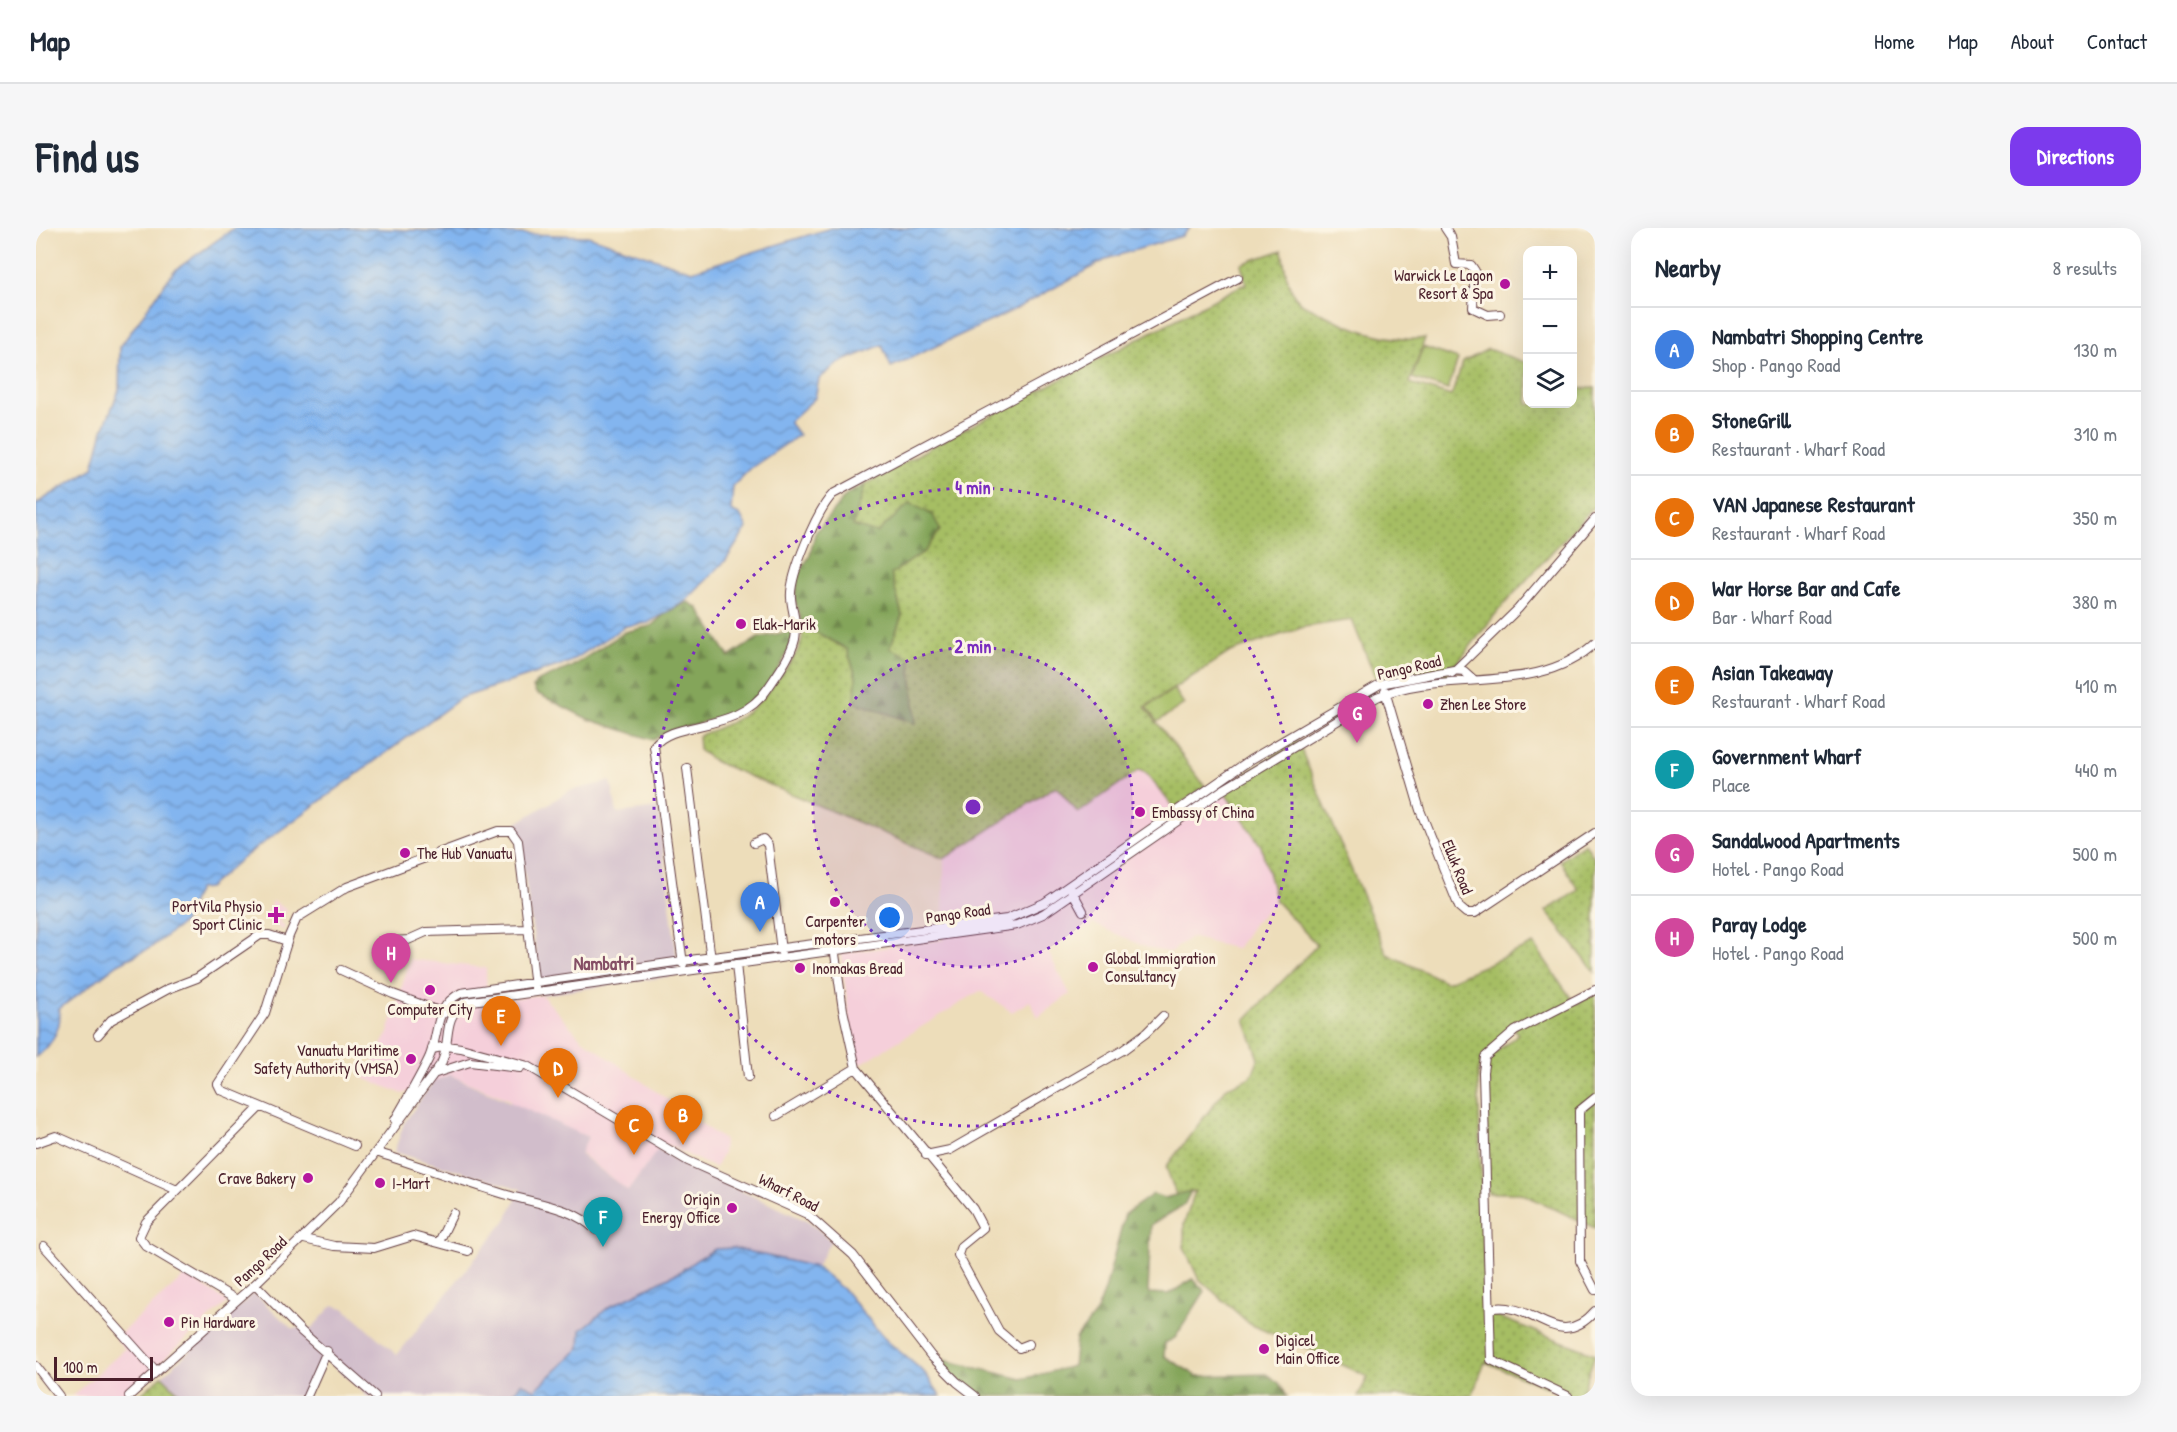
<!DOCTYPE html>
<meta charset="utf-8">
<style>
body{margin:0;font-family:"Patrick Hand",sans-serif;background:#f6f6f7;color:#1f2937}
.controls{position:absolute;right:18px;top:18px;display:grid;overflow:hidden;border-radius:12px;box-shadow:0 6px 24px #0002}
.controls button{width:54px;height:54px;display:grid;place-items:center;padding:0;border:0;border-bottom:2px solid #e0e1e3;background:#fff;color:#1f2937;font:30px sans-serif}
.scale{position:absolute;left:18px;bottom:15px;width:99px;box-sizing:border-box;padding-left:6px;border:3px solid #4a1f2b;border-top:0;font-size:16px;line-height:21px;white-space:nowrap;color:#4a1f2b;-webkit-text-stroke:4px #fcf5e5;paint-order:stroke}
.you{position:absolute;left:854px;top:690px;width:21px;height:21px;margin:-15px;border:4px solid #fff;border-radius:50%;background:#1a73e8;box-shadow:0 0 0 9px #1a73e833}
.badge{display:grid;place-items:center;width:39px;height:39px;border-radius:50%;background:#7c3aed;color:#fff;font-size:20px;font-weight:700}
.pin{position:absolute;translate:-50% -50px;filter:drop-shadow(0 2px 3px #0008)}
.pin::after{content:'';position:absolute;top:32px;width:21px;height:18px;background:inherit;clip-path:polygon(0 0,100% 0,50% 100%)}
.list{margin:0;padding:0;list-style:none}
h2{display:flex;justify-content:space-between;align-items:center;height:78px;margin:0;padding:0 24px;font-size:26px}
h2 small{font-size:20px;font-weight:400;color:#747a83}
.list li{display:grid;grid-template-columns:39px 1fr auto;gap:18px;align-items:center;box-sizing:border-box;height:84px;padding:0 24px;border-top:2px solid #e0e1e3}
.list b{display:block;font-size:22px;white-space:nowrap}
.list p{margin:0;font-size:20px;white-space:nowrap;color:#747a83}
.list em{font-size:20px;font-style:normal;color:#747a83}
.icon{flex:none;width:33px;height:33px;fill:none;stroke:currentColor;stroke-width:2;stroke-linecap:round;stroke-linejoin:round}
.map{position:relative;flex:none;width:1559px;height:1168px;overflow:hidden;border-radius:18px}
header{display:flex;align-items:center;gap:36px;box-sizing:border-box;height:84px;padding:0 30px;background:#fff;border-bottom:2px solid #e0e1e3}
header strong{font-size:28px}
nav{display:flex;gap:33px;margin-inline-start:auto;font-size:21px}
.intro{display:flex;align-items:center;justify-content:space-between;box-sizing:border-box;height:144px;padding:0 36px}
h1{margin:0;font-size:42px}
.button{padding:15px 27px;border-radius:18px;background:#7c3aed;color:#fff;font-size:21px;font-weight:700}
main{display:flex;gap:36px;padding:0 36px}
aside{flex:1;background:#fff;border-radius:18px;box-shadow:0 6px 24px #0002}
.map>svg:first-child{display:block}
</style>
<header>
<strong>Map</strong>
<nav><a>Home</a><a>Map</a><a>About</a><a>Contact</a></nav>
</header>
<div class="intro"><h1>Find us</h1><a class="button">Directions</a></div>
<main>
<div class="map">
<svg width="1559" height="1168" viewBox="0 0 1559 1168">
<defs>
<pattern id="grass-dots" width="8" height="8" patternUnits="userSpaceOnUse" patternTransform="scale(1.5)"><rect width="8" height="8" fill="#a6be64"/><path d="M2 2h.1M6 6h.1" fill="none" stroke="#899a53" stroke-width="1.8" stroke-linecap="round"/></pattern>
<pattern id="forest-firs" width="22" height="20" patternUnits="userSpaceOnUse" patternTransform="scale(1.5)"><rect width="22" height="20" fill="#84a55a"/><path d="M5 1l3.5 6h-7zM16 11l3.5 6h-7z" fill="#6e864b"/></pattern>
<pattern id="water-waves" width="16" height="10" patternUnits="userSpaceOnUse" patternTransform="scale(1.5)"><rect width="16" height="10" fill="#83b5ef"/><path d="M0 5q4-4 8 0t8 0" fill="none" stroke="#6d93c2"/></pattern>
</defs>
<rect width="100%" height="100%" fill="#fcf5e5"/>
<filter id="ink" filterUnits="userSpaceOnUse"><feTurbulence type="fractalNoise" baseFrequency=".0167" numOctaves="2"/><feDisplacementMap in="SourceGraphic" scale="12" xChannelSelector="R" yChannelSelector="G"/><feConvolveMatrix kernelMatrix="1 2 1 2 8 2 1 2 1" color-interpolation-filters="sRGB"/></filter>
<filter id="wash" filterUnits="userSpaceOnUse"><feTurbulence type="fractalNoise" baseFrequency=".008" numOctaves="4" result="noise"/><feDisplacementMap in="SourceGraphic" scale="24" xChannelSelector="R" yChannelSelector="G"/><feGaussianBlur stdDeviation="1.35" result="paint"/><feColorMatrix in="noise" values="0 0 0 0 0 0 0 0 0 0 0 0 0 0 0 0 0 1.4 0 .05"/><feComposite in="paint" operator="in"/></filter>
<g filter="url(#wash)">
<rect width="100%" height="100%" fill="#edddba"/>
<path fill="#f5cfda" d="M 1103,542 L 1110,545 L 1145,590 L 1186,561 L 1225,618 L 1240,673 L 1217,696 L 1201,721 L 1154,709 L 1135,724 L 1130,724 L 1112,720 L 1058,696 L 1011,722 L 1034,766 L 1002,789 L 994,773 L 976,784 L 944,763 L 823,837 L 815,806 L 805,725 L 907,712 L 908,631 L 1020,558 L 1042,585 Z
M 237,673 L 251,682 L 243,694 L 249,698 L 247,702 L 239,697 L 241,693 L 230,684 Z
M 374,731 L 450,740 L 451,773 L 506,767 L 545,810 L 688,912 L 687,925 L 679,940 L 627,915 L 592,963 L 544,925 L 552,909 L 473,875 L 474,872 L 414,847 L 367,866 L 327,850 L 351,808 Z
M 150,1047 L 192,1074 L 86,1168 L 36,1168 L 89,1121 L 79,1110 Z"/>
<path fill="#d1bdcb" d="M 575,553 L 581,585 L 622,580 L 643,747 L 506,767 L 481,595 L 533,563 Z
M 414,847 L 552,909 L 544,926 L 592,963 L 622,921 L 649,937 L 775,995 L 795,1013 L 780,1039 L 697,1020 L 679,1021 L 643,1044 L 544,1120 L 498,1163 L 485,1155 L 476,1168 L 331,1168 L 287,1128 L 267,1168 L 146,1168 L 126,1148 L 218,1065 L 255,1100 L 276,1100 L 297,1077 L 308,1080 L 361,1127 L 470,992 L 485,961 L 358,924 L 368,895 L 397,854 Z"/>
<path fill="url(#grass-dots)" stroke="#786e48" stroke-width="1.5" d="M 1246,22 C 1249,39 1250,57 1261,71 C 1264,76 1272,78 1277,81 C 1309,98 1352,116 1389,110 L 1374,155 L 1415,168 L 1427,134 L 1452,121 L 1491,135 L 1492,176 L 1536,176 L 1537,161 L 1559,160 L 1559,277 L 1462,383 L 1408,452 L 1345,463 L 1316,392 L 1268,399 L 1194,424 L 1109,479 L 1169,558 L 1138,580 L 1110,545 L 1103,542 L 1042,585 L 1020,558 L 908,631 L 680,534 L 663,522 L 662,508 C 707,491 717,485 746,446 C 758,429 768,419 767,397 L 811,421 L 820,448 L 820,474 L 854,420 L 866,387 L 855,346 L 889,323 L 817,298 L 829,257 L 902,215 L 1210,55 L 1205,36 Z
M 1261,512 L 1351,726 L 1410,754 L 1498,716 L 1539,776 L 1559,765 L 1559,1000 L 1485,965 L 1452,965 L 1449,845 L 1452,831 L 1482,806 L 1477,800 C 1460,814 1448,822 1442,844 L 1449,1084 L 1559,1126 L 1545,1168 L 1532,1168 L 1449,1134 L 1436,1168 L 1322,1168 L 1332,1149 L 1271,1120 L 1215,1097 L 1162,1050 L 1148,1019 L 1148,996 L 1159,963 L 1140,967 L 1130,939 L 1191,859 L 1215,849 L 1223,831 L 1209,792 L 1281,717 L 1240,673 L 1225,618 L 1186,561 Z
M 1549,615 L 1559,632 L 1559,744 L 1510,683 L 1543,662 L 1524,633 Z
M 126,1148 L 146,1168 L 103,1168 Z"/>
<path fill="url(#forest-firs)" stroke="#676242" stroke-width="1.5" d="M 829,257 L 817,298 L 841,305 L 874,275 L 897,287 L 904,302 L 889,323 L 855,346 L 866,387 L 854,420 L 874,429 L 880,496 L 819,474 L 820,448 L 811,421 L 767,397 L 759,372 L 762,348 L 774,327 L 779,305 L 811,266 Z
M 652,374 L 662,380 L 693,429 L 722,410 L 755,403 L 758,409 C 748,437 724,475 695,487 C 686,491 674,492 664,495 C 647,500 631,502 617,512 L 552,491 L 500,465 L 497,459 L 500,454 L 535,439 L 589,404 L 615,398 L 631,384 Z
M 1155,963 L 1148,977 L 1115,997 L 1112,1065 L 1133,1066 L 1157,1051 L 1169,1063 L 1139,1110 L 1129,1115 L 1128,1128 L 1161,1148 L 1230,1146 L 1243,1155 L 1251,1168 L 939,1168 L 896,1129 L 986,1151 L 1037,1138 L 1040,1110 L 1060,1085 L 1069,1062 L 1089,986 L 1117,966 L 1128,970 Z"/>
<path fill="#a6be64" stroke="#786e48" stroke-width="1.5" d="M 1387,119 L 1422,131 L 1412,162 L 1376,150 Z
M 1138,461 L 1148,476 L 1121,494 L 1111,479 Z"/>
<path fill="url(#water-waves)" stroke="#666a8d" stroke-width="1.5" d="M 198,0 L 318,0 L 552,8 L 656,43 L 795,0 L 1154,0 L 1146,8 L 1073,30 L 972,85 L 855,139 L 846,117 L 803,135 L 783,151 L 779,170 L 753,194 L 763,207 L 715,240 L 697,258 L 695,283 L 705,288 L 711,300 L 690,332 L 650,373 L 612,395 L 590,398 L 534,434 L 425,470 L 204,632 L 172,660 L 162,661 L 147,695 L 114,720 L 82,736 L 23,781 C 27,798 15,819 0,829 L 0,276 L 57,240 L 67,202 L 83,162 L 84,119 L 138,43 Z
M 697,1020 L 780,1039 L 809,1063 L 850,1112 L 888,1144 L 905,1168 L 476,1168 L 485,1155 L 499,1162 L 544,1120 L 545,1102 L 573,1079 L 643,1044 L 662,1031 L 679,1021 Z"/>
</g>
<g filter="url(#ink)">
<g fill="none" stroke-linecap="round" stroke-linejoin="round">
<defs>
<path id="minor" d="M 1409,0 L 1415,9 L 1420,36 L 1435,37 L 1439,43 L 1437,80 L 1452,87 L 1464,86
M 1416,445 L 1482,381 L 1559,291
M 1349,463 L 1384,582 L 1423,679 L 1430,685 L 1439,685 L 1559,605
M 651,540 L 675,732
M 718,615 L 727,611 L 732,617 L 745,723
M 1035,661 L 1047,683
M 359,713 L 372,712 L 390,704 L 493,701
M 798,719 L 807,782 L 820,840 L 937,981 L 947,1000 L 925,1018 L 922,1027 L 963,1103 L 983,1120 L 993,1116
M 647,736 L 618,518 C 638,490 701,507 732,460 C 742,445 755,428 759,411 C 762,397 756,384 755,370 C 753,349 781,282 797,266 L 1202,50
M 700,736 L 712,849
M 305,742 L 357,766 L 408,785
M 62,807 L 75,792 L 132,761 L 161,750 L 224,707 L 233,707 L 251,713
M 396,821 L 411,818 L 425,820 L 492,838 L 652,933 L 771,986 L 817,1027 L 895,1128 L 921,1154 L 939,1168
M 400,845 L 434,834 L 484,840
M 1559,870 L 1543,883 L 1544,1033 L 1559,1062
M 740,888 L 820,840
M 359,892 C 371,871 383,851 393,830 C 404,805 397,779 425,765 L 646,733 L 971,691 L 1008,675 L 1214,532 L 1344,456 L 1418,442 L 1428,443 L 1438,452
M 0,915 L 20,908 L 141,962
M 319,918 L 185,862 L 182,856 L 229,785 L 253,708 L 261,690 L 311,659 L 462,603 L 475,603 L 482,613 L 499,759
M 340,924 C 383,938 425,953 468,966 C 501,976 535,978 560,1002
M 890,927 L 914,922 L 1087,822 L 1110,805 L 1127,788
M 268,1011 L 298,1018 L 338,1020 L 377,1008 L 432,1023
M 403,1014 L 417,985
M 8,1018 L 120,1143
M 219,1056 L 266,1104 L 339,1168
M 201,1072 L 110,1018 L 103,1009 L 110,994 L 224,879
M 1454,1081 C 1497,1070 1521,1127 1559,1083
M 0,1138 L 23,1168
M 93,1168 L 219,1056 L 303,974 L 405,836 C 416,813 405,790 429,774 L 981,697 L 1007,686 L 1185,563 L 1341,469 C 1409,439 1501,470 1559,415
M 271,1168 L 291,1123
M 1532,1168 L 1455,1132 L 1447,844 L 1449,829 L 1479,803 L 1559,762"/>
</defs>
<use href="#minor" stroke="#623c40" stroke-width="10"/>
<use href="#minor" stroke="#fff" stroke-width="8"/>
</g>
</g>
<circle cx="937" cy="579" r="160" fill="#7b2cbf" fill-opacity=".12"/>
<g fill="none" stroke="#7b2cbf" stroke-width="3" stroke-dasharray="3 6">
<circle cx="937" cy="579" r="160"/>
<circle cx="937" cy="579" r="319"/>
</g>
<g fill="#b5179e" stroke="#fcf5e5" stroke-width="2">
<circle cx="1469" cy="56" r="6"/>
<circle cx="705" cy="396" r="6"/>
<circle cx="1392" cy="476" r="6"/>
<circle cx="1104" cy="584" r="6"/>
<circle cx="369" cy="625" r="6"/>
<circle cx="799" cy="674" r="6"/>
<path d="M237 678h6v6h6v6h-6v6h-6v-6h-6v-6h6z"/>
<circle cx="1057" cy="739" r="6"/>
<circle cx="764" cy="740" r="6"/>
<circle cx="394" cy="762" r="6"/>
<circle cx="375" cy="831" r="6"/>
<circle cx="272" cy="950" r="6"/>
<circle cx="344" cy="955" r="6"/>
<circle cx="696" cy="980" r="6"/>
<circle cx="133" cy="1094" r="6"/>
<circle cx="1228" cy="1121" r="6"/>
</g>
<g text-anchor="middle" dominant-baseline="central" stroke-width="6" stroke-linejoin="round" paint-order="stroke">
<g font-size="16" fill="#4a1f2b" stroke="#fcf5e5" text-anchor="start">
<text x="1457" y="47" text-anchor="end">Warwick Le Lagon<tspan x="1457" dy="18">Resort &amp; Spa</tspan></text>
<text x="717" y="396">Elak-Marik</text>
<text x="1404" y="476">Zhen Lee Store</text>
<text x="1116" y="584">Embassy of China</text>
<text x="381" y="625">The Hub Vanuatu</text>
<text x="226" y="678" text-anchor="end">PortVila Physio<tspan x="226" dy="18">Sport Clinic</tspan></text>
<text x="799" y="693" text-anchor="middle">Carpenter<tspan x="799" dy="18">motors</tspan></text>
<text x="1069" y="730">Global Immigration<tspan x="1069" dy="18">Consultancy</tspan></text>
<text x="776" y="740">Inomakas Bread</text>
<text x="394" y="781" text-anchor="middle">Computer City</text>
<text x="363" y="822" text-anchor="end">Vanuatu Maritime<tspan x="363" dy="18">Safety Authority (VMSA)</tspan></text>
<text x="260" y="950" text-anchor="end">Crave Bakery</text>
<text x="356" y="955">I-Mart</text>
<text x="684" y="971" text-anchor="end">Origin<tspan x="684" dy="18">Energy Office</tspan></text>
<text x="145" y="1094">Pin Hardware</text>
<text x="1240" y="1112">Digicel<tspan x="1240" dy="18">Main Office</tspan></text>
</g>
<g font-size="16" fill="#4a1f2b" stroke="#fcf5e5">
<text transform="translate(1373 439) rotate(-13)">Pango Road</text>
<text transform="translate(1422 639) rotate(68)">Elluk Road</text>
<text transform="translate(922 685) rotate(-8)">Pango Road</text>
<text transform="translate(753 964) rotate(27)">Wharf Road</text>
<text transform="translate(224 1033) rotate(-43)">Pango Road</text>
</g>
<g font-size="18" font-weight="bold" fill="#854f65" stroke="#fcf5e5">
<text x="568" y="735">Nambatri</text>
</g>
</g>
<circle cx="937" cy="579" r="9" fill="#7b2cbf" stroke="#fcf5e5" stroke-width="3"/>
<g font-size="18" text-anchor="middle" font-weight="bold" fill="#7b2cbf" stroke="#fcf5e5" stroke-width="6" stroke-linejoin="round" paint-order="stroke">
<text x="937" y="266">4 min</text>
<text x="937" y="425">2 min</text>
</g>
</svg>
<div class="controls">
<button>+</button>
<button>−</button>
<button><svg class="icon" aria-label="layers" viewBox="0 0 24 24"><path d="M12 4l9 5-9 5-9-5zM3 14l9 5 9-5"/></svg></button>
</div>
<div class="scale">100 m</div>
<div class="you"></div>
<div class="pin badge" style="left:724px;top:704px;background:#3f7fe0">A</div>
<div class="pin badge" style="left:647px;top:917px;background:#e8710a">B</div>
<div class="pin badge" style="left:598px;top:927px;background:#e8710a">C</div>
<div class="pin badge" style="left:522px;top:870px;background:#e8710a">D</div>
<div class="pin badge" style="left:465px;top:818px;background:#e8710a">E</div>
<div class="pin badge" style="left:567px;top:1019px;background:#0f9aa8">F</div>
<div class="pin badge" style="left:1321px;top:515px;background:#d1479c">G</div>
<div class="pin badge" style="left:355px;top:755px;background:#d1479c">H</div>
</div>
<aside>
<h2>Nearby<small>8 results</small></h2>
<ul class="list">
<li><span class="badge" style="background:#3f7fe0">A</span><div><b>Nambatri Shopping Centre</b><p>Shop · Pango Road</p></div><em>130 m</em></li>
<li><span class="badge" style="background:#e8710a">B</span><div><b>StoneGrill</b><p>Restaurant · Wharf Road</p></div><em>310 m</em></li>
<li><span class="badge" style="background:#e8710a">C</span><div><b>VAN Japanese Restaurant</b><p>Restaurant · Wharf Road</p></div><em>350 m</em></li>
<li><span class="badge" style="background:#e8710a">D</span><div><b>War Horse Bar and Cafe</b><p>Bar · Wharf Road</p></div><em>380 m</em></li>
<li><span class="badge" style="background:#e8710a">E</span><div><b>Asian Takeaway</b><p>Restaurant · Wharf Road</p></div><em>410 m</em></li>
<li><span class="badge" style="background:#0f9aa8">F</span><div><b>Government Wharf</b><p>Place</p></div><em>440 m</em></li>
<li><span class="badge" style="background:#d1479c">G</span><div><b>Sandalwood Apartments</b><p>Hotel · Pango Road</p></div><em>500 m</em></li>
<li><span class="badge" style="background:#d1479c">H</span><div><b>Paray Lodge</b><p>Hotel · Pango Road</p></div><em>500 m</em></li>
</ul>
</aside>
</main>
